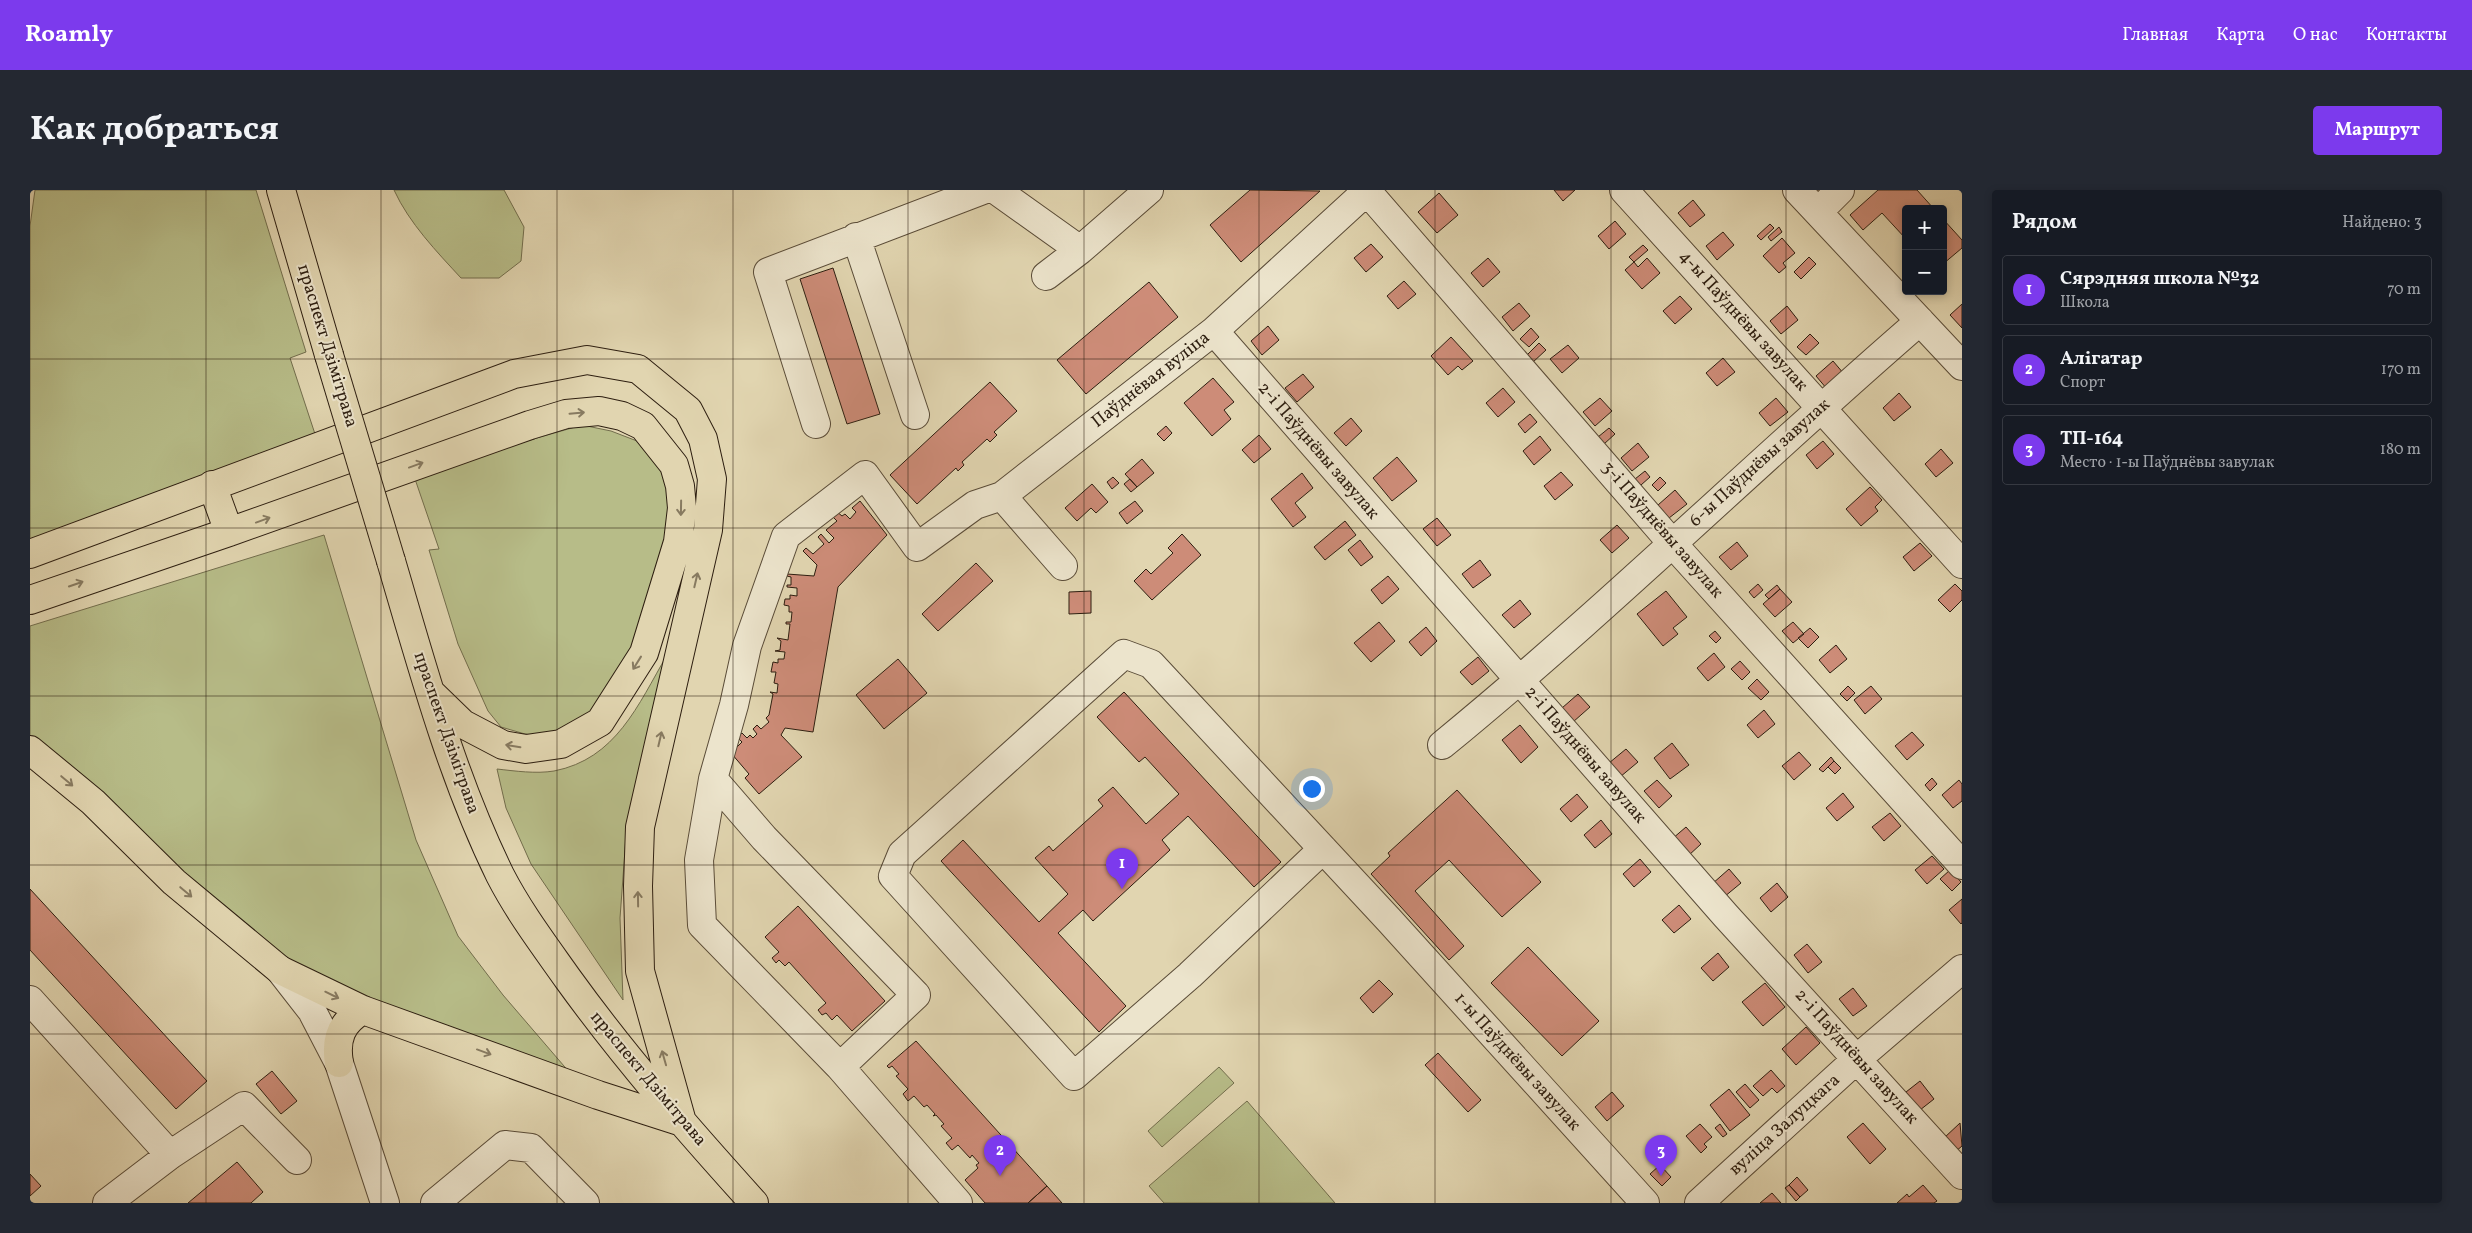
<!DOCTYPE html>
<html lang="ru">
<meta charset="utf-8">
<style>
body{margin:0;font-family:Vollkorn,serif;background:#242831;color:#f1f3f6}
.controls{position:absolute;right:15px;top:15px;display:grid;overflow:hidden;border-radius:5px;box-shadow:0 2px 8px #0003}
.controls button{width:45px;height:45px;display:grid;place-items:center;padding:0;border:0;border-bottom:1px solid #363941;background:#171b24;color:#f1f3f6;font:25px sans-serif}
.you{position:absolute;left:1281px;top:598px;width:18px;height:18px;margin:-12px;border:4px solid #fff;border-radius:50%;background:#1a73e8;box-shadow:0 0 0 8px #1a73e833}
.badge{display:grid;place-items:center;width:32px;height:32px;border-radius:50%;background:#7c3aed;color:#fff;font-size:16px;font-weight:700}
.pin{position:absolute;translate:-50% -41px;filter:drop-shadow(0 1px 2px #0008)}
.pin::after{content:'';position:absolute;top:26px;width:18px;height:15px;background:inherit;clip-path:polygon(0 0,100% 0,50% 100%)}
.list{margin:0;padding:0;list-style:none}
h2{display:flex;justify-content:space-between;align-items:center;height:65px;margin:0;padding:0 20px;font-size:21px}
h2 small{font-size:16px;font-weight:400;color:#9ea1a6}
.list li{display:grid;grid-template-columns:32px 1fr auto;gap:15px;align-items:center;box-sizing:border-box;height:70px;margin:0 10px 10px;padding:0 10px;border:1px solid #363941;border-radius:5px}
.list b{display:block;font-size:19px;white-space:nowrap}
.list p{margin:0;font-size:16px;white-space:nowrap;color:#9ea1a6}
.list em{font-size:16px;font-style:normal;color:#9ea1a6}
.map{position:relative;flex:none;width:1932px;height:1013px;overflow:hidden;border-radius:5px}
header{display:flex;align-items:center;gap:30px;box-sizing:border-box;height:70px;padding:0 25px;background:#7c3aed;color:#fff}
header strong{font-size:24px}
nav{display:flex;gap:28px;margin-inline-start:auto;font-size:18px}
.intro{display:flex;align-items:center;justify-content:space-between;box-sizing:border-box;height:120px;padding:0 30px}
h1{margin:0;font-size:35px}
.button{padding:12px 22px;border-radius:5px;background:#7c3aed;color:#fff;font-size:18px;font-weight:700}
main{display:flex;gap:30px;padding:0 30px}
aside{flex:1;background:#171b24;border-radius:5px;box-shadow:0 2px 8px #0003}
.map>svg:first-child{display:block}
</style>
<header>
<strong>Roamly</strong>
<nav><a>Главная</a><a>Карта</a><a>О нас</a><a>Контакты</a></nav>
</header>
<div class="intro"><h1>Как добраться</h1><a class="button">Маршрут</a></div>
<main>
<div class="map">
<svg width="1932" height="1013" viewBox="0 0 1932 1013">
<rect width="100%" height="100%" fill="#e1d5b0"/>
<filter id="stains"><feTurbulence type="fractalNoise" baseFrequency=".004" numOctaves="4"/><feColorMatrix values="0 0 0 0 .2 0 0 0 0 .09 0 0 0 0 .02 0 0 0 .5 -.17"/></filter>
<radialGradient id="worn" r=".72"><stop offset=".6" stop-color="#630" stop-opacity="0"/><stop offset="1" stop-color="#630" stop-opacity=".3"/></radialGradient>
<path fill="#b7bc88" stroke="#726d4c" d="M 5,0 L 226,0 L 276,162 L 260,168 L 285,244 L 0,351 L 0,36 Z
M 364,0 L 474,0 L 494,37 L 491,71 L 469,88 L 431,88 C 407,62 379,33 364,0 Z
M 552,235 L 581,241 L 607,251 L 629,277 L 641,304 L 638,357 L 589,495 L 565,527 L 519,547 L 495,544 L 471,537 L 458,521 L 428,454 L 399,360 L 409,359 L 385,289 L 490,253 Z
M 294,345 L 386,650 L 428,746 L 473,805 L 540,883 L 331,808 L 251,769 L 0,554 L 0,436 Z
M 637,465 L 597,633 L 590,728 L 593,810 L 501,674 L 476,618 L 467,579 C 485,581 506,584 524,581 C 586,569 608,515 637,465 Z
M 1189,877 L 1204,893 L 1132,957 L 1118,941 Z
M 1217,911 L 1305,1013 L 1134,1013 L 1119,996 Z"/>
<path fill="#cd8c78" stroke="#2d1e10" d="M 1220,0 L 1290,1 L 1211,72 L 1180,35 Z
M 1524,0 L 1545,0 L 1533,11 Z
M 1848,0 L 1887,0 L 1904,19 L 1876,19 L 1876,49 L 1852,23 L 1833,40 L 1820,25 Z
M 1409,3 L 1428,25 L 1407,43 L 1388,22 Z
M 1663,10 L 1675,25 L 1660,37 L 1648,23 Z
M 1913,29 L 1932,50 L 1932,58 L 1913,74 Z
M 1585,31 L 1596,44 L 1579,59 L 1568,46 Z
M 1740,34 L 1744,38 L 1731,50 L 1727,46 Z
M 1749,37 L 1752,42 L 1741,51 L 1738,47 Z
M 1693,42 L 1704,55 L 1687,70 L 1676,56 Z
M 1752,48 L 1765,63 L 1753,73 L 1756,77 L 1749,83 L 1733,66 Z
M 1341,54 L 1353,67 L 1336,82 L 1324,68 Z
M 1613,55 L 1618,60 L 1604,72 L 1599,67 Z
M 1779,67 L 1786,74 L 1771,89 L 1764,82 Z
M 1458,68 L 1470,82 L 1453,97 L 1441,83 Z
M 1617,68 L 1630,83 L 1612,99 L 1595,80 L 1604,72 L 1608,77 Z
M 803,78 L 850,224 L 817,234 L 770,89 Z
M 1374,91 L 1386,104 L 1368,119 L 1357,106 Z
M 1119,92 L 1148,127 L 1056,204 L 1027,170 Z
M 1650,106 L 1662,119 L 1645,134 L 1633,121 Z
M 1489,113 L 1500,126 L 1483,141 L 1472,127 Z
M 1932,114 L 1932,138 L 1920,125 Z
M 1757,116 L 1768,130 L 1751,144 L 1740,131 Z
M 1238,136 L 1249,150 L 1232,165 L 1221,151 Z
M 1501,138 L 1509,147 L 1499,157 L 1490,149 Z
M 1780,144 L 1789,153 L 1776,165 L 1767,157 Z
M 1421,147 L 1443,171 L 1432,180 L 1428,176 L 1418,185 L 1401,166 Z
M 1509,153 L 1516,160 L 1502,173 L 1496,166 Z
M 1538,155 L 1549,168 L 1532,183 L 1520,169 Z
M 1693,168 L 1705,182 L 1687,196 L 1676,183 Z
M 1803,171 L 1814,184 L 1797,199 L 1786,186 Z
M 1273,184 L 1284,197 L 1267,212 L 1255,198 Z
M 1183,188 L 1204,212 L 1194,220 L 1201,229 L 1182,246 L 1154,213 Z
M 960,192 L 987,221 L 964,242 L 967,245 L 960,252 L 957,249 L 932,272 L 934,275 L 928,281 L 926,278 L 887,314 L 860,285 Z
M 1473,198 L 1485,212 L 1468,227 L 1456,213 Z
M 1869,203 L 1881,217 L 1864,231 L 1853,218 Z
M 1570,208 L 1582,221 L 1565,236 L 1553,222 Z
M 1746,208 L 1758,222 L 1740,236 L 1729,223 Z
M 1500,224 L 1507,232 L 1495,243 L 1488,234 Z
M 1321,228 L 1332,241 L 1316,256 L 1304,243 Z
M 1136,236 L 1142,243 L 1134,251 L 1127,244 Z
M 1579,238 L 1585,244 L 1574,254 L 1568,247 Z
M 1229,245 L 1241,259 L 1224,273 L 1212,260 Z
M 1510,246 L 1521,260 L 1504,275 L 1493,261 Z
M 1793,251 L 1804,264 L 1787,279 L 1776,265 Z
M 1608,253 L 1619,267 L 1602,281 L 1591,268 Z
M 1911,259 L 1923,273 L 1906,287 L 1895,274 Z
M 1367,267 L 1387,291 L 1362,311 L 1343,288 Z
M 1112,269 L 1124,283 L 1107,297 L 1095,284 Z
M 1615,281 L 1620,287 L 1611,295 L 1605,289 Z
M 1531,282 L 1543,295 L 1525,310 L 1514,296 Z
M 1272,283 L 1283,298 L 1265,313 L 1276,327 L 1263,337 L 1241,309 Z
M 1083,287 L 1089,293 L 1082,299 L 1077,292 Z
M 1630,287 L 1636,293 L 1628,301 L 1622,295 Z
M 1100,289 L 1107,297 L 1101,302 L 1094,294 Z
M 1062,294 L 1078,312 L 1066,323 L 1061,318 L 1047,331 L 1035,318 Z
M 1840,297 L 1852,310 L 1845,317 L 1848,321 L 1831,336 L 1816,319 Z
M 1645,300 L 1657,314 L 1639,328 L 1628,315 Z
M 830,311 L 857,345 L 808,397 L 783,542 L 755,538 L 751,545 L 772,567 L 729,604 L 715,588 L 719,584 L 701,563 L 712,552 L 707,547 L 712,543 L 717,548 L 720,545 L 723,548 L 727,544 L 723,539 L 727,535 L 731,539 L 739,532 L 736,528 L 739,525 L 743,504 L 740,502 L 747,503 L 748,494 L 744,493 L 746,482 L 741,482 L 743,472 L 748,473 L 748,469 L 754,469 L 755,462 L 745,461 L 750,460 L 751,451 L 747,448 L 758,450 L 760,434 L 756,434 L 756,432 L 761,432 L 762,422 L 759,422 L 759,416 L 754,415 L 755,409 L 760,409 L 760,405 L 767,406 L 767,398 L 757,397 L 757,395 L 761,395 L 761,387 L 757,386 L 757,384 L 784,386 L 787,375 L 773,361 L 776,358 L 783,364 L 794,354 L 788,347 L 791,344 L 799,353 L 804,348 L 796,340 L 807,331 L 802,326 L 806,321 L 812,326 L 815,324 L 820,329 L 826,322 L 822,318 Z
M 1105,311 L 1113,321 L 1097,334 L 1089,323 Z
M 1407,328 L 1421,345 L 1407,356 L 1393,339 Z
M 1315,331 L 1326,345 L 1295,370 L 1284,357 Z
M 1587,335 L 1599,348 L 1582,363 L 1570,350 Z
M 1152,344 L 1171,365 L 1122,410 L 1104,391 L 1116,379 L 1121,384 L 1143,363 L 1138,358 Z
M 1330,350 L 1343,367 L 1331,376 L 1318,360 Z
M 1707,352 L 1718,366 L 1701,380 L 1689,367 Z
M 1890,353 L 1902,366 L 1884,381 L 1873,367 Z
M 1450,370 L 1461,385 L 1443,398 L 1432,384 Z
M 946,373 L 963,391 L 908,441 L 892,424 Z
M 1358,386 L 1369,399 L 1352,414 L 1341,400 Z
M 1728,394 L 1733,400 L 1724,408 L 1719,402 Z
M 1925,394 L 1932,401 L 1932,410 L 1920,422 L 1908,410 Z
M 1747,395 L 1750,399 L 1739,409 L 1735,405 Z
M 1750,399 L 1762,412 L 1745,427 L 1733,414 Z
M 1061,401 L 1061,423 L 1039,424 L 1039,402 Z
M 1636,401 L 1657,427 L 1643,438 L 1648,444 L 1633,456 L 1607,424 Z
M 1490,410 L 1501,424 L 1484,438 L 1472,425 Z
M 1349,432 L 1365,451 L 1341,472 L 1324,453 Z
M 1763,432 L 1774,444 L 1763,453 L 1752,441 Z
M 1396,437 L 1407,451 L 1391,466 L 1379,452 Z
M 1780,438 L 1789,447 L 1778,458 L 1768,448 Z
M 1685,441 L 1691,448 L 1686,453 L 1679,446 Z
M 1806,455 L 1817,469 L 1800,483 L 1789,470 Z
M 1684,463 L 1695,477 L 1678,491 L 1667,478 Z
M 1448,467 L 1459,481 L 1442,495 L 1430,482 Z
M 868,469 L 897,503 L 854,539 L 826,505 Z
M 1710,471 L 1720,482 L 1712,490 L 1701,479 Z
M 1727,489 L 1739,502 L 1731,510 L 1718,498 Z
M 1818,496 L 1825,503 L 1817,511 L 1810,504 Z
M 1841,496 L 1852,509 L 1835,524 L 1824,510 Z
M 1094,502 L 1251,672 L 1224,697 L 1158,626 L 1132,650 L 1140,660 L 1063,731 L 1053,720 L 1028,743 L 1096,816 L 1069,842 L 911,671 L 933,650 L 1009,732 L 1038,704 L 1005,668 L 1019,656 L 1023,661 L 1073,616 L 1068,610 L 1083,597 L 1116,634 L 1149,604 L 1115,567 L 1109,572 L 1067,527 Z
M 1548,504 L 1560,517 L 1543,532 L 1532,518 Z
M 1734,520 L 1745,534 L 1728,548 L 1717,535 Z
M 1490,535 L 1508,557 L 1491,573 L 1472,550 Z
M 1882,542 L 1894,555 L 1877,570 L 1865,556 Z
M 1642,553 L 1659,575 L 1640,589 L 1624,568 Z
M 1596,559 L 1608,572 L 1590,587 L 1579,573 Z
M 1769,562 L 1781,575 L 1764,590 L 1752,576 Z
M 1801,567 L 1804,571 L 1793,582 L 1789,579 Z
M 1804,571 L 1811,578 L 1805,584 L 1798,577 Z
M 1902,588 L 1907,594 L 1900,601 L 1895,595 Z
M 1627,590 L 1642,606 L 1629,618 L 1614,601 Z
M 1929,590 L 1932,594 L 1932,611 L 1923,618 L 1912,605 Z
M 1427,600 L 1511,692 L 1472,727 L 1419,670 L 1385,701 L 1434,756 L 1419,770 L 1341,684 L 1360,666 L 1358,663 Z
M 1813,603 L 1824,617 L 1807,631 L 1796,618 Z
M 1547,604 L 1558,617 L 1541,632 L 1530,619 Z
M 1860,623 L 1871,636 L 1854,651 L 1842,637 Z
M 1571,630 L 1582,644 L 1565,658 L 1554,645 Z
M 1656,637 L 1671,654 L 1658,666 L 1642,649 Z
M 1902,666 L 1914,679 L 1897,694 L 1885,680 Z
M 1610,669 L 1621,682 L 1604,697 L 1593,684 Z
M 1699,679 L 1711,693 L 1694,707 L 1682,694 Z
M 1920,680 L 1931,692 L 1922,701 L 1910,689 Z
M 1747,693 L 1758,707 L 1741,722 L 1730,708 Z
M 0,699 L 177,891 L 146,919 L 0,760 Z
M 1932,709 L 1932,733 L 1931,734 L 1919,720 Z
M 1649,715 L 1661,729 L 1644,743 L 1632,730 Z
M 768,716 L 855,811 L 822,841 L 807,825 L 802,830 L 796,823 L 792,825 L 788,820 L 796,813 L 759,772 L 755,776 L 749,770 L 746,773 L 742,768 L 749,762 L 735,747 Z
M 1777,754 L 1792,772 L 1778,783 L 1764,765 Z
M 1498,757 L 1569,831 L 1532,866 L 1461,793 Z
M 1688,763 L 1699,777 L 1683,791 L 1671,778 Z
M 1349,790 L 1363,804 L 1343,823 L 1330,808 Z
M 1735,793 L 1755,817 L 1733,836 L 1712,812 Z
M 1823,798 L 1837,816 L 1823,826 L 1809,809 Z
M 1776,837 L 1790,853 L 1766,875 L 1752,859 Z
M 886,851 L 1017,996 L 998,1013 L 955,1013 L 935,990 L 948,978 L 946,975 L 949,973 L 942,965 L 940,968 L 928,955 L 922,960 L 916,953 L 922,948 L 911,936 L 914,934 L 906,925 L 903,926 L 905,924 L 897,915 L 894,917 L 884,906 L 878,911 L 873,904 L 878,899 L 866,886 L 869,884 L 862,876 L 859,878 L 857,876 Z
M 1408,863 L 1451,910 L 1438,922 L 1395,875 Z
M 1741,880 L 1755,896 L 1747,903 L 1742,898 L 1733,906 L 1723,896 Z
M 242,881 L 267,911 L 251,924 L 226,894 Z
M 1890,891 L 1904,909 L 1890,920 L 1876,902 Z
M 1715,894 L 1729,910 L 1720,918 L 1706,902 Z
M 1699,899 L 1720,925 L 1700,941 L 1680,915 Z
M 1582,902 L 1594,916 L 1577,931 L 1565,917 Z
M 1833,933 L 1856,959 L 1840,974 L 1817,947 Z
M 1930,933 L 1932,956 L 1925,962 L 1914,948 Z
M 1670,934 L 1682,947 L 1674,954 L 1677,957 L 1671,963 L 1656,946 Z
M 1690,934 L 1697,944 L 1693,947 L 1685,938 Z
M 207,972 L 233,1002 L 221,1013 L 158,1013 Z
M 1630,975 L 1641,987 L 1632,996 L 1620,984 Z
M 0,984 L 11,996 L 0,1006 Z
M 1767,987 L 1778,1000 L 1770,1007 L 1759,995 Z
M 1759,995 L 1770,1007 L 1766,1011 L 1755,998 Z
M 1893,995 L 1907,1011 L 1904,1013 L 1867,1013 L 1877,1004 L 1879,1007 Z
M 1017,996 L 1032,1013 L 998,1013 Z
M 1742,1003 L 1751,1013 L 1730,1013 Z"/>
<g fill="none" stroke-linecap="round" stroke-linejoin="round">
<defs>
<path id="minor" d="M 966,0 L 1050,60 L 1119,0
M 1336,0 L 1642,353 L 1932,675
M 1594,0 L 1932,374
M 1767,0 L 1932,176
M 1788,22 L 1810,0
M 826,47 L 885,225
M 1016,86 L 1050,60
M 1184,141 L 1696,726 L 1932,985
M 786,234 L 738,82 L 953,0
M 972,306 L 1033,376
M 1412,555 C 1577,420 1729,270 1890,131
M 683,589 L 669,670 L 672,735 L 810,877
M 1293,659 L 1160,785 L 1044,886 L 863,686 L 872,664 L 1094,464 L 1121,474 L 1359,730 L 1615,1013
M 250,780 L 282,821 L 309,873 L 355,1013
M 0,810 L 140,965
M 77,1013 L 140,965 L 214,916 L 267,970
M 405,1013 L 475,955 L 501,958 L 555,1013
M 928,1013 L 810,877 L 886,805 L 734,648 L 683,589 L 704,515 L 717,456 L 756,346 L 835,285 L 887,357 L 945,315 L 972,306 L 1184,141 L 1338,0
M 1669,1013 L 1828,868 L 1932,779"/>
<path id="major" d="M 251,0 L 299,165
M 182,295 L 199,342
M 0,364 L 484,184 L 557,170 L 608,179 L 658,220 L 673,249 L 682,289 L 678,340 L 610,637 L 608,696 L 610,781 L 652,932
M 361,371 C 392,476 421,585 470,685 C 489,722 514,755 538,789 C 595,868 659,941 724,1013
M 0,410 L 199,342 L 500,235 L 536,224 L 569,221 L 592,226 L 613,236 L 644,275 L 650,296 L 652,318 L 648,352 L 614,463 L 570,532 L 531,554 L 496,559 L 473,555 L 433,534 L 400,502
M 0,560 L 63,612 L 144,692 L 250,780 L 333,820 L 568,905 L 652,932
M 309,873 C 305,849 311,832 333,820"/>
</defs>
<use href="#minor" stroke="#5a4c38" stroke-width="30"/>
<use href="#major" stroke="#2d1e10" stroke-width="30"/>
<use href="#minor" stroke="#ece4cc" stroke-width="28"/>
<use href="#major" stroke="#e1d5b0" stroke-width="28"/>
<defs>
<path id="major-bridge" d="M 299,165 L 361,371"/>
</defs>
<use href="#major-bridge" stroke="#2d1e10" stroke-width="30" stroke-linecap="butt"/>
<use href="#major-bridge" stroke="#e1d5b0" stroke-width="28"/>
</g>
<defs><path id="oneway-shaft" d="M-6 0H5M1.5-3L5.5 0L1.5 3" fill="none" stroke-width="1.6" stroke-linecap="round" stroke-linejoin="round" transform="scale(1.25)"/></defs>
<g stroke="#877a60">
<use href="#oneway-shaft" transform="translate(547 223) rotate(-5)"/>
<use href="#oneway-shaft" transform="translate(386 275) rotate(-20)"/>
<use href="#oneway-shaft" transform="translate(651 318) rotate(91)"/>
<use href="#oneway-shaft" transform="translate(233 330) rotate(-20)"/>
<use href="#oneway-shaft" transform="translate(666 390) rotate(-77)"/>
<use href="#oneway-shaft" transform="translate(46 394) rotate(-19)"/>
<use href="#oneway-shaft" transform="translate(607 473) rotate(122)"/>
<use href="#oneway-shaft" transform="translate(630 549) rotate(-77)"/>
<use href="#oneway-shaft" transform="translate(483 556) rotate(-171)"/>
<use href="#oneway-shaft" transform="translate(37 591) rotate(40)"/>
<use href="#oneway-shaft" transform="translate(156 702) rotate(40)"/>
<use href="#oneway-shaft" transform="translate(608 709) rotate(-91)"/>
<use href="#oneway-shaft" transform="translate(302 805) rotate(26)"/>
<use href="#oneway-shaft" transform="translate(454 862) rotate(20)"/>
<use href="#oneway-shaft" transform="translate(634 868) rotate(-106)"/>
</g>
<path fill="none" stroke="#2d1e10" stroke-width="1" stroke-opacity="0.55" d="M 176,0 L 176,1013M 351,0 L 351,1013M 527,0 L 527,1013M 703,0 L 703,1013M 878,0 L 878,1013M 1054,0 L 1054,1013M 1229,0 L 1229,1013M 1405,0 L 1405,1013M 1581,0 L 1581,1013M 1756,0 L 1756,1013M 0,169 L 1932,169M 0,338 L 1932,338M 0,506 L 1932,506M 0,675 L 1932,675M 0,844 L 1932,844"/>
<g text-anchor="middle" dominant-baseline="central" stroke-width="4" stroke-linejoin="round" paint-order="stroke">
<g font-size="18" fill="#2d1e10" stroke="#ece4cc">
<text transform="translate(1713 131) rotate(48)">4-ы Паўднёвы завулак</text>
<text transform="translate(297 156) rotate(73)">праспект Дзімітрава</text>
<text transform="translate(1121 190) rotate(-38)">Паўднёвая вуліца</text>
<text transform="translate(1288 261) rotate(49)">2-і Паўднёвы завулак</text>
<text transform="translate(1730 273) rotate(-42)">6-ы Паўднёвы завулак</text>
<text transform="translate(1632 340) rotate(49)">3-і Паўднёвы завулак</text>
<text transform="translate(416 543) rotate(71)">праспект Дзімітрава</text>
<text transform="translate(1555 565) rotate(49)">2-і Паўднёвы завулак</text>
<text transform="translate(1826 867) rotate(48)">2-і Паўднёвы завулак</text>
<text transform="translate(1487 872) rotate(48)">1-ы Паўднёвы завулак</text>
<text transform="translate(618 889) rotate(50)">праспект Дзімітрава</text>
<text transform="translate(1755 935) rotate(-42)">вуліца Залуцкага</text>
</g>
</g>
<rect width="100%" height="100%" filter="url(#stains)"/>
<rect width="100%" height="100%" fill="url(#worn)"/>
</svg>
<div class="controls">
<button>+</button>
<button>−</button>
</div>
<div class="you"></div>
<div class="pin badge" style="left:1092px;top:699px">1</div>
<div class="pin badge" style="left:970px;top:986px">2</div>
<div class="pin badge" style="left:1631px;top:986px">3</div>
</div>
<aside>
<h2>Рядом<small>Найдено: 3</small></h2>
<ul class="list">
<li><span class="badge">1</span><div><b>Сярэдняя школа №32</b><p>Школа</p></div><em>70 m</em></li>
<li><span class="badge">2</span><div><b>Алігатар</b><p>Спорт</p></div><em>170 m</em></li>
<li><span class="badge">3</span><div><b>ТП-164</b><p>Место · 1-ы Паўднёвы завулак</p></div><em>180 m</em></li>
</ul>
</aside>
</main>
